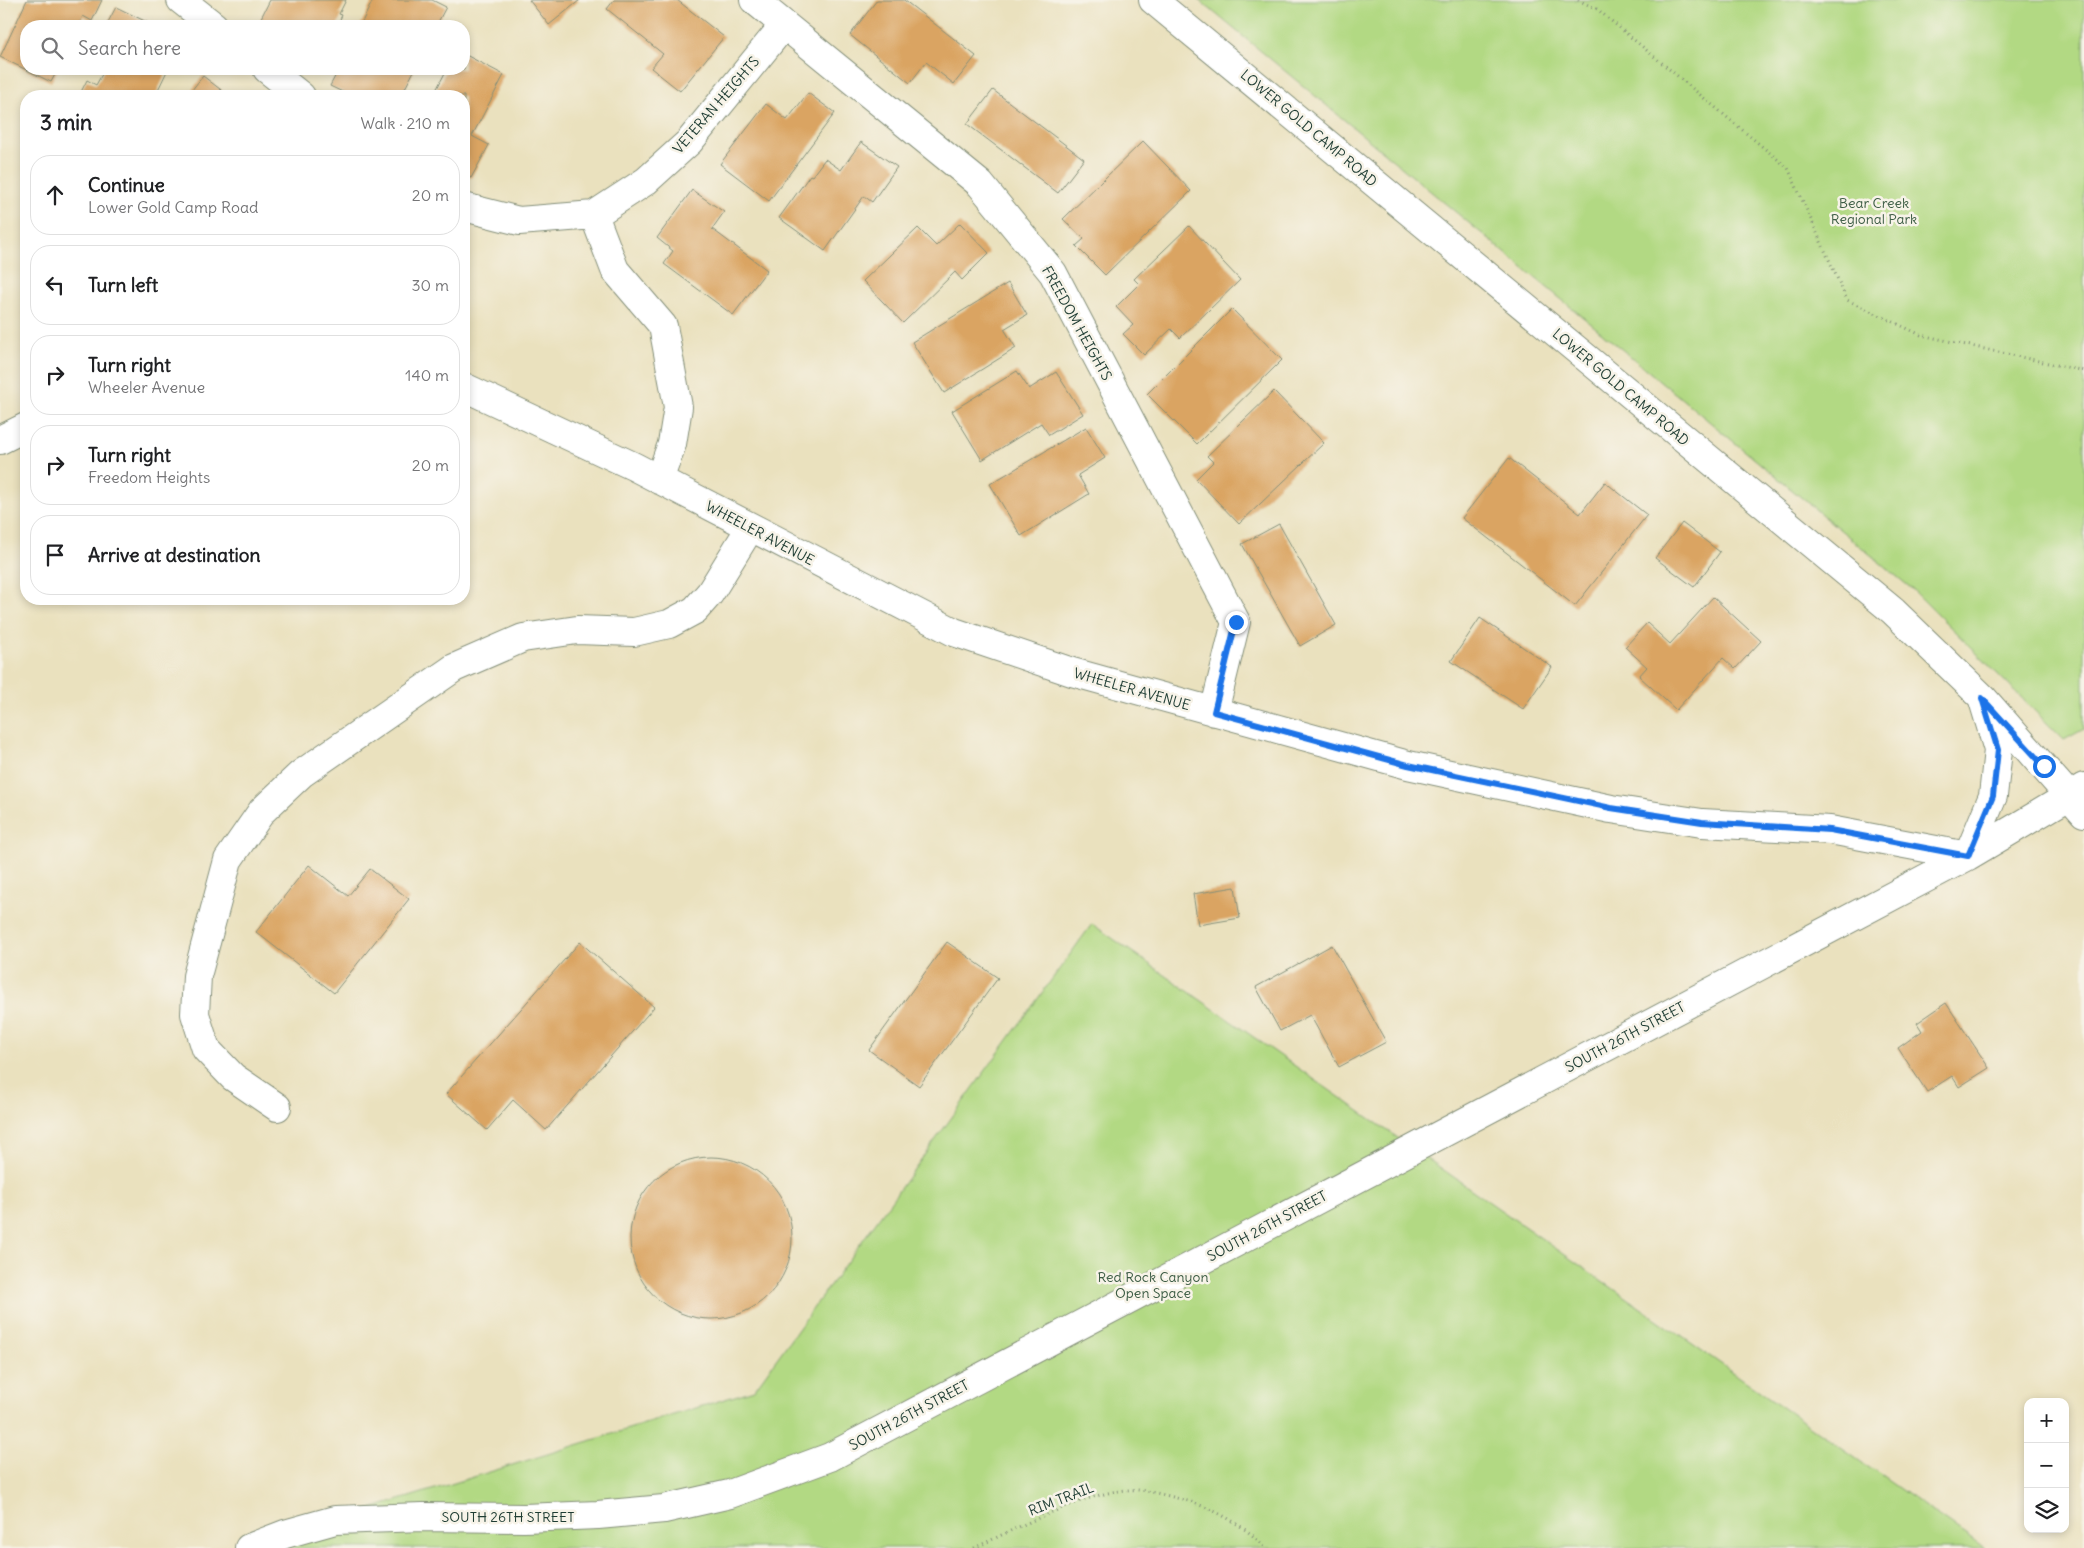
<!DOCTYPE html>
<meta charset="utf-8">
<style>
body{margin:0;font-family:Delius,sans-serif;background:#f2f2f2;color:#202124}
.controls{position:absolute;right:15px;bottom:15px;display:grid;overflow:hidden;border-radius:10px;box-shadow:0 2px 8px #0003}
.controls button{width:45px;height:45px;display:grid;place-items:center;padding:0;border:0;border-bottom:1px solid #e0e0e0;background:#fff;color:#202124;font:25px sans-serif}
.stop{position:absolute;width:15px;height:15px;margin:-11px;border:4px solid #1a73e8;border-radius:50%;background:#fff}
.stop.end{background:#1a73e8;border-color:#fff;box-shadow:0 1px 5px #0008}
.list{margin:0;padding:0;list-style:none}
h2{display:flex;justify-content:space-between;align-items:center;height:65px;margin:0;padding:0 20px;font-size:21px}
h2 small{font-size:16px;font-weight:400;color:#757577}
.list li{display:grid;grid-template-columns:32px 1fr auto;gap:15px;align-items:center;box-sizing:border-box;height:80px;margin:0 10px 10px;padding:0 10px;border:1px solid #e0e0e0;border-radius:20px}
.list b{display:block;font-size:19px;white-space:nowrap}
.list p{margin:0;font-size:16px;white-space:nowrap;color:#757577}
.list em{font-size:16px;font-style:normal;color:#757577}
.icon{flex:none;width:28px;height:28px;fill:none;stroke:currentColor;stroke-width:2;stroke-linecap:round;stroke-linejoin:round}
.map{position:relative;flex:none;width:2084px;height:1548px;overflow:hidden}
.search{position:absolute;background:#fff;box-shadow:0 2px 8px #0003;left:20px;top:20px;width:450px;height:55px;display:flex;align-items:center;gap:12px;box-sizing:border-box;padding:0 18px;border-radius:20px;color:#757577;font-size:19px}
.panel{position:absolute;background:#fff;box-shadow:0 2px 8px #0003;left:20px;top:90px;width:450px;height:515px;border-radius:20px}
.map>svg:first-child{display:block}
</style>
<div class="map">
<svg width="2084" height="1548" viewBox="0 0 2084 1548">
<rect width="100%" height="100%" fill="#f7f3e8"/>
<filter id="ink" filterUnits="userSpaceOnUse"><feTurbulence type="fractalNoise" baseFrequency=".02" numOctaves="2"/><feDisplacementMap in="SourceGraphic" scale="10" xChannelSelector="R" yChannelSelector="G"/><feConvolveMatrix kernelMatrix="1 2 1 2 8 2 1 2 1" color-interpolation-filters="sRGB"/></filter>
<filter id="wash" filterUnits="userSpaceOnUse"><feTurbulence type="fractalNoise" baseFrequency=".0096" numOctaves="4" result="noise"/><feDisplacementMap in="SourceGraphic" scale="20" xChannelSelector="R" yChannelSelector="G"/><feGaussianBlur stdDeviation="1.12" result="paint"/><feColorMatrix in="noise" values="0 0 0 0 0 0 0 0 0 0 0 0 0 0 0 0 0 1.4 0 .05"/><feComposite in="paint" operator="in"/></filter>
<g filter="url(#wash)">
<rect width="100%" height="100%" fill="#eae1be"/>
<path fill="#b2d983" stroke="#688b5c" d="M 1199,0 L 2084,0 L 2084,729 L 2064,740 L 1912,589 Z
M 1092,924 L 1984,1548 L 267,1548 L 335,1520 L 754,1390 Z"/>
<g id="blocks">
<path fill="#daa462" d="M 27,0 L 102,0 L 92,21 L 83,16 L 78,26 L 26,26 L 26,69 L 58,69 L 51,82 L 0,57 Z
M 270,0 L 346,0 L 339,14 L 342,15 L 337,26 L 257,26 Z
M 373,0 L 432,0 L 446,7 L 436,26 L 360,26 Z
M 529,0 L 580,0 L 549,25 Z
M 614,0 L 677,0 L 724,37 L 680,91 L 651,68 L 663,54 L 607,9 Z
M 877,0 L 904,0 L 976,56 L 954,84 L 926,62 L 910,83 L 850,35 Z
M 116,7 L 155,26 L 106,26 Z
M 464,54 L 504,75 L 472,136 L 489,145 L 471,178 L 464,175 L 464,96 L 433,96 L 447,69 L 464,69 Z
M 105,69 L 168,69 L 155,96 L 79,96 L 87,80 L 96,85 Z
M 339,69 L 415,69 L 401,96 L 351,96 L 330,86 Z
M 203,76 L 229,96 L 187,96 Z
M 993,90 L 1084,159 L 1058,193 L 967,124 Z
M 808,93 L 835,113 L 769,201 L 720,164 L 766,104 L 787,120 Z
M 1143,141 L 1191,191 L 1105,275 L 1076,246 L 1084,239 L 1063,219 Z
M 861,142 L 897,167 L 872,202 L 864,196 L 825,251 L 779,218 L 810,175 L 812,176 L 825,159 L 841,170 Z
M 692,190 L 724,212 L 712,229 L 767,270 L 733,315 L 664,264 L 673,251 L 657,238 Z
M 960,223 L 989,253 L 962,280 L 955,272 L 903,323 L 863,281 L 918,228 L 936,246 Z
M 1189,226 L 1240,280 L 1180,338 L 1171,329 L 1144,355 L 1123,334 L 1133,325 L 1116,307 L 1139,284 L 1134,279 Z
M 1008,283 L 1027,315 L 1004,329 L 1016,348 L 944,393 L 912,342 Z
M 1232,309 L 1282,360 L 1197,444 L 1147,394 Z
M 1017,371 L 1029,389 L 1056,372 L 1083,414 L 1049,435 L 1041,423 L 982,460 L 952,411 Z
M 1274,391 L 1324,443 L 1239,524 L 1196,479 L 1213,462 L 1207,456 Z
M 1086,427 L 1105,458 L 1078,475 L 1089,494 L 1021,536 L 990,484 Z
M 1509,458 L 1580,514 L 1605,482 L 1647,515 L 1575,606 L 1462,518 Z
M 1682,523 L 1720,552 L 1694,587 L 1655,558 Z
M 1279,524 L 1336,625 L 1300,646 L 1242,544 Z
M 1713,597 L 1761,641 L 1735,669 L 1723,658 L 1676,710 L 1639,676 L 1647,667 L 1625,647 L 1647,623 L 1670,644 Z
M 1480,618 L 1552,667 L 1523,709 L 1451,661 Z
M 309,865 L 348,896 L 370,869 L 409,899 L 334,993 L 256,932 Z
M 1235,887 L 1240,918 L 1198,925 L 1193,894 Z
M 580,942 L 654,1007 L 546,1130 L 513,1100 L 487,1130 L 446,1094 Z
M 947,942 L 998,978 L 919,1086 L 869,1050 Z
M 1332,945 L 1386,1042 L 1339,1067 L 1310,1015 L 1280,1031 L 1256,987 Z
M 1946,1003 L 1989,1068 L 1959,1087 L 1952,1076 L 1927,1092 L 1898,1048 L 1922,1031 L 1917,1023 Z
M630 1238a81 81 0 1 1 162 0a81 81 0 1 1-162 0Z"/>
</g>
</g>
<g filter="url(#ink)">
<use href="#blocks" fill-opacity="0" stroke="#848f79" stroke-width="1"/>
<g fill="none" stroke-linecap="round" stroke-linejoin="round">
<defs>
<path id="minor" d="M 181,0 L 214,26
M 754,0 L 980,184 L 1053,273 L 1236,622 L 1214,712
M 1153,0 L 1893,611 L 1982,697 L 2084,813
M 267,69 L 301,96
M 464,207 L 519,221 L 594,215 L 646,181 L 689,142 L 784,25
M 594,215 L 615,270 L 663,326 L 678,407 L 672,444 L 659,480
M 464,387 L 633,466 L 954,632 L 1072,672 L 1408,765 L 1611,809 L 1702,823 L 1830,830 L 1968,856 L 1993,796 L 1998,750 L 1982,697
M 0,440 L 26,427
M 277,1107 L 233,1077 L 206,1049 L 195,1014 L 197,976 L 228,860 L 262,811 L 301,774 L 454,668 L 523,638 L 577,630 L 634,632 L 669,624 L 695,610 L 710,593 L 750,528
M 249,1548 L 285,1534 L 335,1520 L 423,1517 L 524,1518 L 598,1515 L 664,1509 L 730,1494 L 830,1457 L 1968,856 L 2084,787"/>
</defs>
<use href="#minor" stroke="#848f79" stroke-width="30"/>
<path stroke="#848f79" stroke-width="3" stroke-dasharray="1 4" stroke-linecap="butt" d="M 1578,0 L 1597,9 L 1788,168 L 1847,300 L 1921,335 L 2084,371
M 974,1548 C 1014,1530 1096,1486 1139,1490 C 1156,1492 1172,1497 1188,1501 C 1217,1510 1245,1526 1266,1548"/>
<use href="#minor" stroke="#fff" stroke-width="28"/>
</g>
</g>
<g fill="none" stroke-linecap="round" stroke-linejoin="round" filter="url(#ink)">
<path stroke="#1a73e8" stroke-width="6" d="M 1236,622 L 1214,712 L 1408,765 L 1611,808 L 1702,822 L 1830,830 L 1968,856 L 1993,796 L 1998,750 L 1982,698 L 2044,766"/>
</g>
<g text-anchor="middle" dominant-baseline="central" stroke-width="5" stroke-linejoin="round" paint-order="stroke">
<g font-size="14" fill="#1f3d34" stroke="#f7f3e8">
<text transform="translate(716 105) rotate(-49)">VETERAN HEIGHTS</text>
<text transform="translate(1309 128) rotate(40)">LOWER GOLD CAMP ROAD</text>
<text transform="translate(1077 323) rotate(61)">FREEDOM HEIGHTS</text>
<text transform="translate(1621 387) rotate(40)">LOWER GOLD CAMP ROAD</text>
<text transform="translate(760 533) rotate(28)">WHEELER AVENUE</text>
<text transform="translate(1132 689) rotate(16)">WHEELER AVENUE</text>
<text transform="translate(1625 1037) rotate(-28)">SOUTH 26TH STREET</text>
<text transform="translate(1267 1226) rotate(-28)">SOUTH 26TH STREET</text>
<text transform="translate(909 1415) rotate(-28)">SOUTH 26TH STREET</text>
<text transform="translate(1061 1499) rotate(-21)">RIM TRAIL</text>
<text x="508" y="1517">SOUTH 26TH STREET</text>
</g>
<g font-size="14" fill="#3c5c44" stroke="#f7f3e8">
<text x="1874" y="203">Bear Creek<tspan x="1874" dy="16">Regional Park</tspan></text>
<text x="1153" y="1277">Red Rock Canyon<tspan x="1153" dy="16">Open Space</tspan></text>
</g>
</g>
</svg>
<div class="controls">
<button>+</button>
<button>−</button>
<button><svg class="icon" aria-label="layers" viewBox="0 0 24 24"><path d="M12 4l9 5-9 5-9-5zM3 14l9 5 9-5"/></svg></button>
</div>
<div class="stop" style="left:2044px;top:766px"></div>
<div class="stop end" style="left:1236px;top:622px"></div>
<div class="search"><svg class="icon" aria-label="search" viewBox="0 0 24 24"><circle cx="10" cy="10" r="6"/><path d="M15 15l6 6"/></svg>Search here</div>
<section class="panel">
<h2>3 min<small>Walk · 210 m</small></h2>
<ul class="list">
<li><svg class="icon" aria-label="ahead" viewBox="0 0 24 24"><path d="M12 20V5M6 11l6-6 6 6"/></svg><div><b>Continue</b><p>Lower Gold Camp Road</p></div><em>20 m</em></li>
<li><svg class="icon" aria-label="left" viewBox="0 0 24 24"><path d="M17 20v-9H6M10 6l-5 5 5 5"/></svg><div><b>Turn left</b></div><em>30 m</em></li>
<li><svg class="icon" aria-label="right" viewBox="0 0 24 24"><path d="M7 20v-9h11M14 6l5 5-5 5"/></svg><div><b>Turn right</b><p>Wheeler Avenue</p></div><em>140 m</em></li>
<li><svg class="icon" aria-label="right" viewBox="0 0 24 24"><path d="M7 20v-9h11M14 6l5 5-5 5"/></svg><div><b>Turn right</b><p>Freedom Heights</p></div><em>20 m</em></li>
<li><svg class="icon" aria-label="arrive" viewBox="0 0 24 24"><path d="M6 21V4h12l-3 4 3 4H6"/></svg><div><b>Arrive at destination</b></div></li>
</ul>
</section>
</div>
